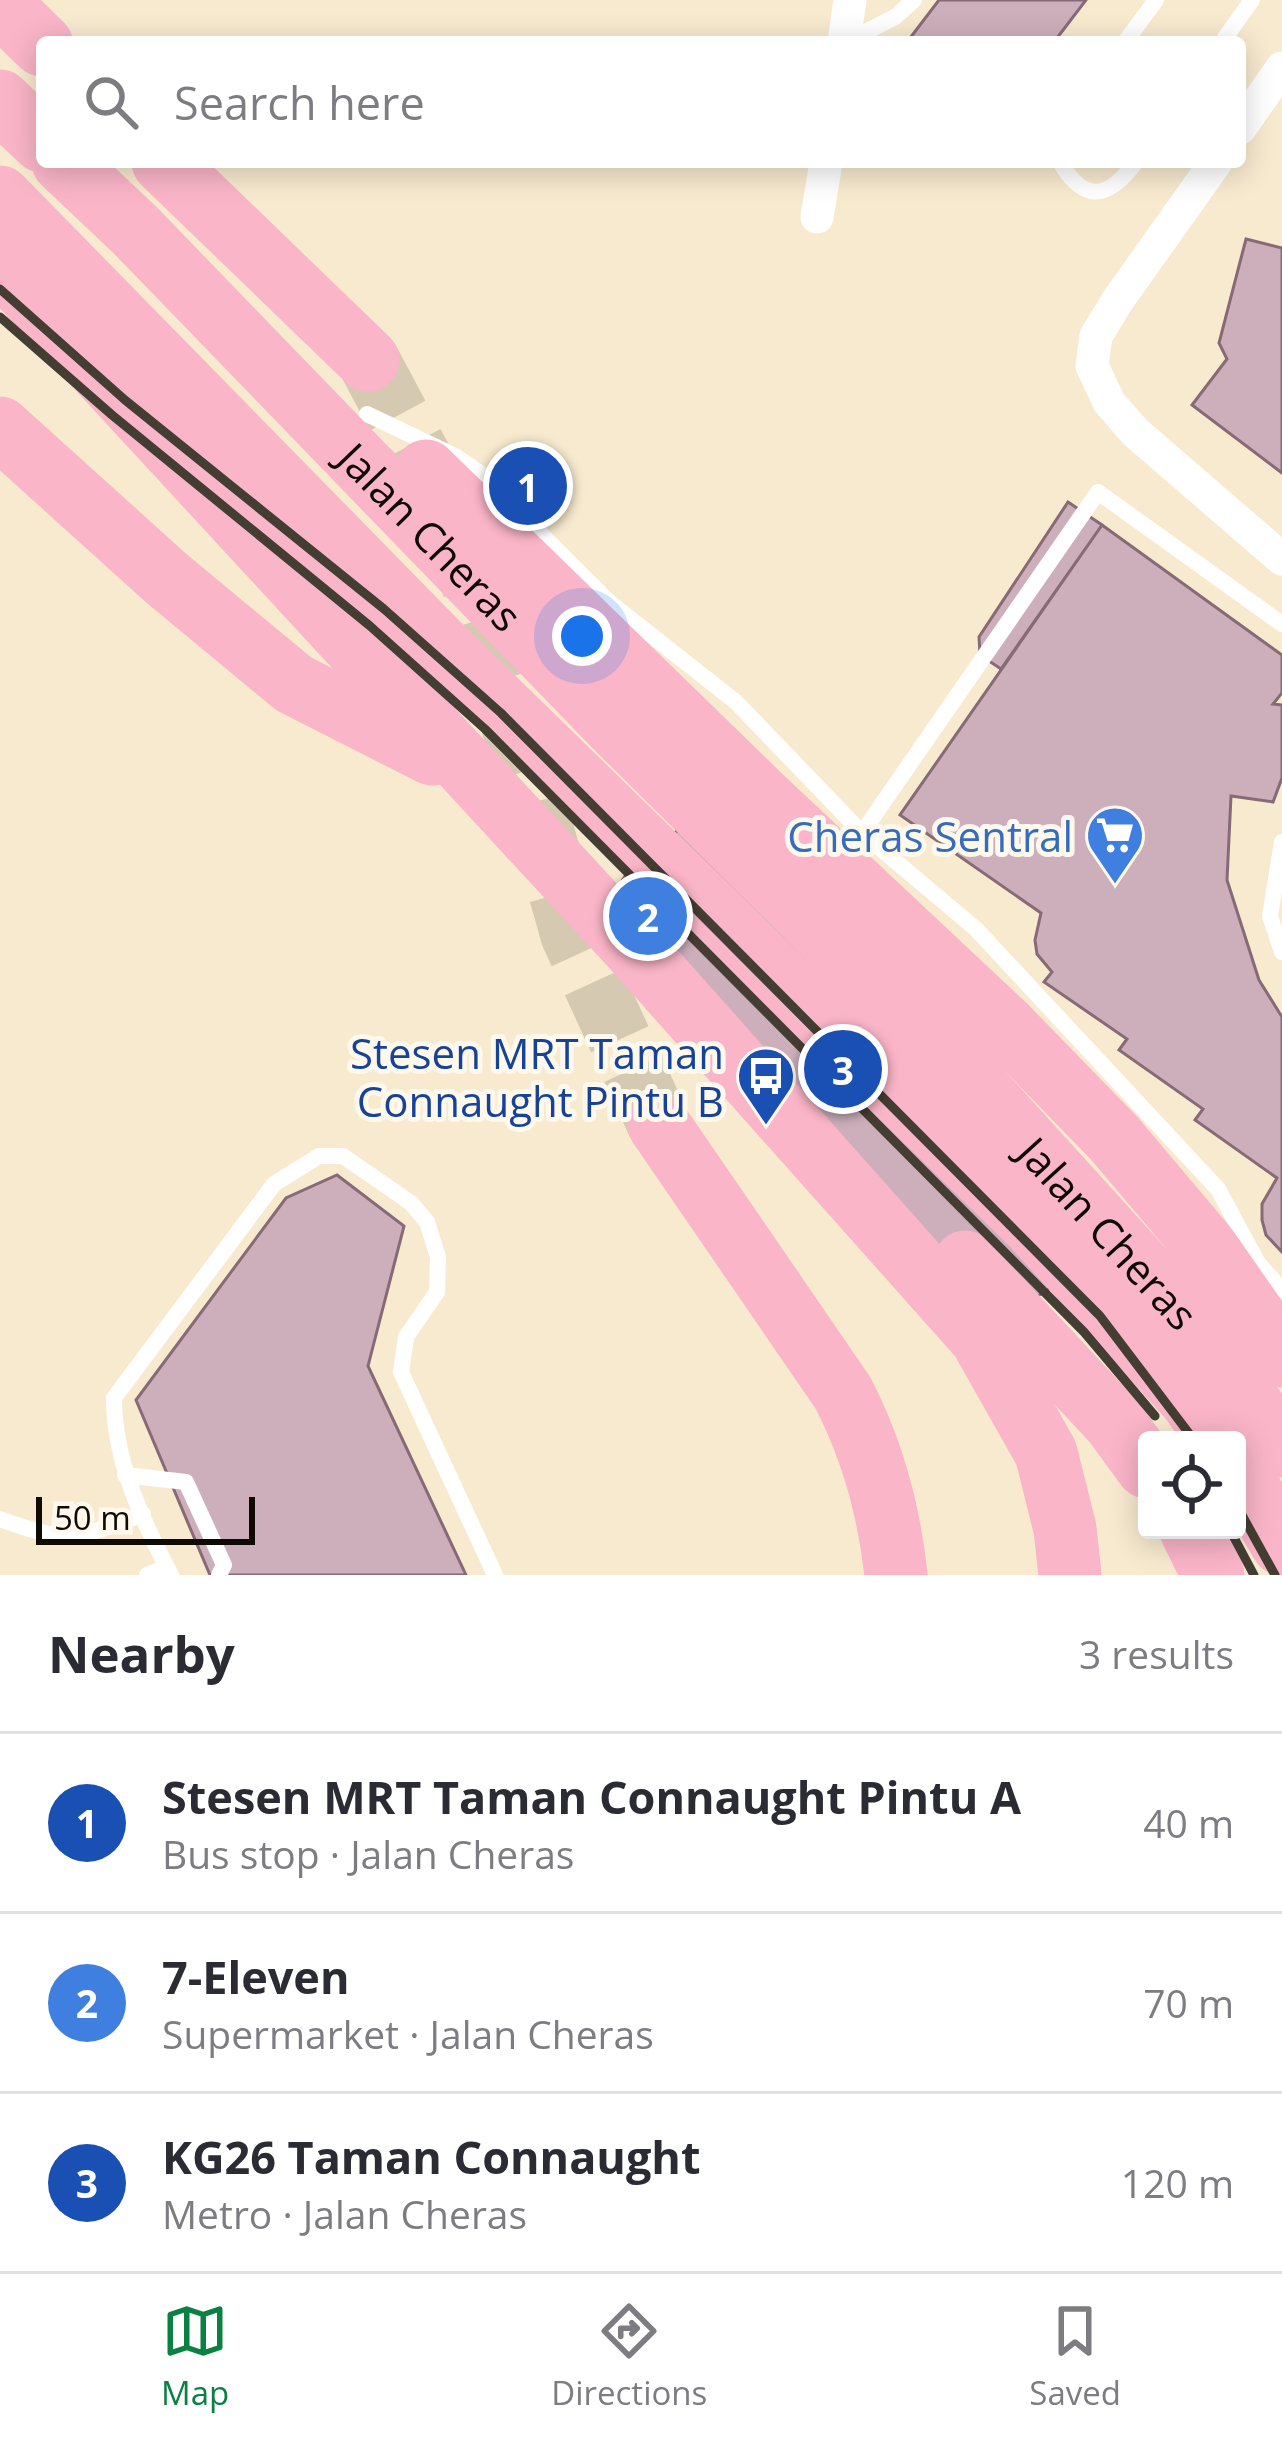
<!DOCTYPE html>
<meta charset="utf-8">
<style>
body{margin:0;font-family:"Open Sans",sans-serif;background:#f7f7f7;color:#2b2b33}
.controls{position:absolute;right:36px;bottom:36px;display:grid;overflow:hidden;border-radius:12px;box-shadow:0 6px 30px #0003}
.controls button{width:108px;height:108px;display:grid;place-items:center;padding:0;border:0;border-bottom:3px solid #e1e1e2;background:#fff;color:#2b2b33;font:60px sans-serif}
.scale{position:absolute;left:36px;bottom:30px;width:219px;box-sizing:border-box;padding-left:12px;border:6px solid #0f0b04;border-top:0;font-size:33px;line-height:42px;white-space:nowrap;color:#0f0b04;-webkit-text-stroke:9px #fef8ed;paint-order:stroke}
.you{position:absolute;left:582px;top:636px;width:42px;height:42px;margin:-30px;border:9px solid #fff;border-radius:50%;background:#1a73e8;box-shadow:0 0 0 18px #1a73e833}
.badge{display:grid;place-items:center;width:78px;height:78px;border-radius:50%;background:#0b8043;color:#fff;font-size:39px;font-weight:700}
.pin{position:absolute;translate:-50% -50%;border:6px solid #fff;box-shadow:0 3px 12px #0006}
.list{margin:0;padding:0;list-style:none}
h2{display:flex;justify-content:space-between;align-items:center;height:156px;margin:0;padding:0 48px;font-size:51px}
h2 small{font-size:39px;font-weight:400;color:#7c7c81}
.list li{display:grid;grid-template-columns:78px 1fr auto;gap:36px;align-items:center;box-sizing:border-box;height:180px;padding:0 48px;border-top:3px solid #e1e1e2}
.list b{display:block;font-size:45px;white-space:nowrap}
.list p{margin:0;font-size:39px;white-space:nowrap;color:#7c7c81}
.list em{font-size:39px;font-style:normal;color:#7c7c81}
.icon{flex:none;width:66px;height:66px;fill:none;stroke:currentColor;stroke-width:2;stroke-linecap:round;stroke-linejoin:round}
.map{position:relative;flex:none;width:1282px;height:1575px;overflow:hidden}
.search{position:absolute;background:#fff;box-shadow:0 6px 30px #0003;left:36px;right:36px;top:36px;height:132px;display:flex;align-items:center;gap:30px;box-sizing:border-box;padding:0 42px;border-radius:12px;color:#7c7c81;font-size:45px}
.sheet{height:696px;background:#fff}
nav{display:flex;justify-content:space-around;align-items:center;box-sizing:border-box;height:168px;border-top:3px solid #e1e1e2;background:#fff;font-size:33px;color:#7c7c81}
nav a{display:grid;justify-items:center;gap:6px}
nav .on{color:#0b8043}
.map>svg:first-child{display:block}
</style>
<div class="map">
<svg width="1282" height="1575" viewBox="0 0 1282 1575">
<rect width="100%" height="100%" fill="#f8eacf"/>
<path fill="#cdafbb" stroke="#866b77" stroke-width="3" d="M 939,0 L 1086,0 L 1054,42 L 907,42 Z
M 1246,239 L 1282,248 L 1282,473 L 1192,405 L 1227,359 L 1219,343 Z
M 1068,502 L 1102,525 L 1001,669 L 980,655 L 979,637 Z
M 1102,525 L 1282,655 L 1282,693 L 1273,704 L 1282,705 L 1282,778 L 1273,802 L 1231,796 L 1227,880 L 1259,980 L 1282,1017 L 1282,1252 L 1266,1235 L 1262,1220 L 1262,1204 L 1277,1178 L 1195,1120 L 1203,1109 L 1119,1050 L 1127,1039 L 1044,982 L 1052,972 L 1037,954 L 1035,940 L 1041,913 L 900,815 Z
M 704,812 L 1096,1212 L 1048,1290 L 981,1329 L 592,925 L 636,860 Z
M 337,1175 L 404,1226 L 368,1366 L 466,1575 L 210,1575 L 136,1400 L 286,1198 Z"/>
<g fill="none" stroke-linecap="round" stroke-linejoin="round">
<path stroke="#d5c9b1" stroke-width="63" stroke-dasharray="63 32" stroke-linecap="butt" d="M 368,360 L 456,525 L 572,935 L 659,1125"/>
<path stroke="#fff" stroke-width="16" d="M 846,42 L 895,17 L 914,0
M 1125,42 L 1156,0
M 1222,42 L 1252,0
M 1060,162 C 1085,204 1108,199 1136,162
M 367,414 L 457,457 L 481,474 L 614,607
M 609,602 L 736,702 L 862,833 L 976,929 L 1218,1189 L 1258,1263 L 1282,1290
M 862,833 L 1098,492 L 1282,624
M 1282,842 L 1270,916 L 1282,952
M 125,1475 L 186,1482 L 224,1565 L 219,1575
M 0,1519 C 68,1544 77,1539 143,1514
M 147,1575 L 167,1567
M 171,1575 C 142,1520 114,1461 114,1398 L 274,1184 L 319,1156 L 343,1156 L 411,1203 L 427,1222 L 438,1257 L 437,1292 L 406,1337 L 401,1372 L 495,1575"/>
<path stroke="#fff" stroke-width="33" d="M 844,42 L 850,0
M 1240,128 L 1282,68
M 1216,162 L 1118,300 L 1096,336 L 1092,366 L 1109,402 L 1135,432 L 1282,559
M 817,217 L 826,162"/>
<g stroke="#fab5c8" stroke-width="63">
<path d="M 0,4 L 42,45"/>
<path d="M 0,101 L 42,141"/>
<path id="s1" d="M 63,162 L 135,230 L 614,725 L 957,1065 L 1184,1315 L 1282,1446"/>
<path d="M 163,162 L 368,360"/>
<path d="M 0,197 L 442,648 L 1033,1225 L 1191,1400 L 1219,1440"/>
<path d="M 0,262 L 640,955 L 981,1338 L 1046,1453 L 1065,1529 L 1070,1575"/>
<path d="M 0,428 L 166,578 L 294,684 L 432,754"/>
<path d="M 426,471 L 762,798 L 1006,1027 L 1114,1138 L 1206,1247 L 1282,1356"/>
<path d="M 659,1125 L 843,1393 C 873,1451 889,1510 896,1575"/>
<path d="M 965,1262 L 1114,1422 L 1147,1467"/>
<path d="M 1237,1468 L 1282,1544"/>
<path d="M 1191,1530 L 1213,1575"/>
</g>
<path stroke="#443e32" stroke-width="9" d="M 0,289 L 125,400 L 384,609 L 501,713 L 1100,1316 L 1194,1440
M 0,317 L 112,415 L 370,626 L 485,729 L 1084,1332 L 1155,1416
M 1237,1506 L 1275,1575
M 1230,1530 L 1254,1575"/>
</g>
<defs>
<symbol id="supermarket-pin" viewBox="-11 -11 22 30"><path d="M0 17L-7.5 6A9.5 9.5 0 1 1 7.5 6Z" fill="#3f7fe0" stroke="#fef8ed"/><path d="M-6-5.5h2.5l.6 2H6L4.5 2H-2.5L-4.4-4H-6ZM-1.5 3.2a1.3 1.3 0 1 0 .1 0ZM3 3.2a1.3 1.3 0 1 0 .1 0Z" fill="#fff"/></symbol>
<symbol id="bus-pin" viewBox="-11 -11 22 30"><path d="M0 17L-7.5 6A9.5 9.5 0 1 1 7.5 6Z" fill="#1a4fb4" stroke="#fef8ed"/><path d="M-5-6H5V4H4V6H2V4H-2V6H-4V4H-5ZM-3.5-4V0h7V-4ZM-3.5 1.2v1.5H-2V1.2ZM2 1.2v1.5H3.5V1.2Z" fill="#fff"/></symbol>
</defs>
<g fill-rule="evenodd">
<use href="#supermarket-pin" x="1082" y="802" width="66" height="90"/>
<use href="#bus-pin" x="733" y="1043" width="66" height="90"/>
</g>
<g text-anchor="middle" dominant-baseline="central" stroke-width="10" stroke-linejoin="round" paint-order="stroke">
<g font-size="42" fill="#0f0b04" stroke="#fef8ed">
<text stroke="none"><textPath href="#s1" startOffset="525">Jalan Cheras</textPath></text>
<text stroke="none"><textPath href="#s1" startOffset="1497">Jalan Cheras</textPath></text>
</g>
<g font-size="42" fill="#366cbe" stroke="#fef8ed" text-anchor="end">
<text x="1073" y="835">Cheras Sentral</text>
</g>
<g font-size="42" fill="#164399" stroke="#fef8ed" text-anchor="end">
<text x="724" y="1052">Stesen MRT Taman<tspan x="724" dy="48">Connaught Pintu B</tspan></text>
</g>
</g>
</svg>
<div class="controls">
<button><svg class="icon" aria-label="locate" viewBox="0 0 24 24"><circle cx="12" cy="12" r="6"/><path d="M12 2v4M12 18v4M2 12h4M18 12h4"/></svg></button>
</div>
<div class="scale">50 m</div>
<div class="you"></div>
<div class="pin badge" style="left:528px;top:486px;background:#1a4fb4">1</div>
<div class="pin badge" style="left:648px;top:916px;background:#3f7fe0">2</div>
<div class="pin badge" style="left:843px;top:1069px;background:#1a4fb4">3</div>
<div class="search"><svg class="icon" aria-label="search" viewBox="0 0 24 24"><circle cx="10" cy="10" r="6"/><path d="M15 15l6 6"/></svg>Search here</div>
</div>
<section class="sheet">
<h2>Nearby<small>3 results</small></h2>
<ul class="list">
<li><span class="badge" style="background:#1a4fb4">1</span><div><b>Stesen MRT Taman Connaught Pintu A</b><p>Bus stop · Jalan Cheras</p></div><em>40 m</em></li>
<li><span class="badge" style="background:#3f7fe0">2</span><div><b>7-Eleven</b><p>Supermarket · Jalan Cheras</p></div><em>70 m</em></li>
<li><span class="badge" style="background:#1a4fb4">3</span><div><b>KG26 Taman Connaught</b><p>Metro · Jalan Cheras</p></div><em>120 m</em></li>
</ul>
</section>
<nav>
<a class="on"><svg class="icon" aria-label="map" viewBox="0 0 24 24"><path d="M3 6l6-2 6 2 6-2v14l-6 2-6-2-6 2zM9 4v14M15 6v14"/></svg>Map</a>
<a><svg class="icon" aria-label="directions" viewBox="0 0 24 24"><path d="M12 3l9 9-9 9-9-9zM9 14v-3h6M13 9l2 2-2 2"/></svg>Directions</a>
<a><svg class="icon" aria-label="saved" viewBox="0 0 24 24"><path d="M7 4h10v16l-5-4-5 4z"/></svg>Saved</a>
</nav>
